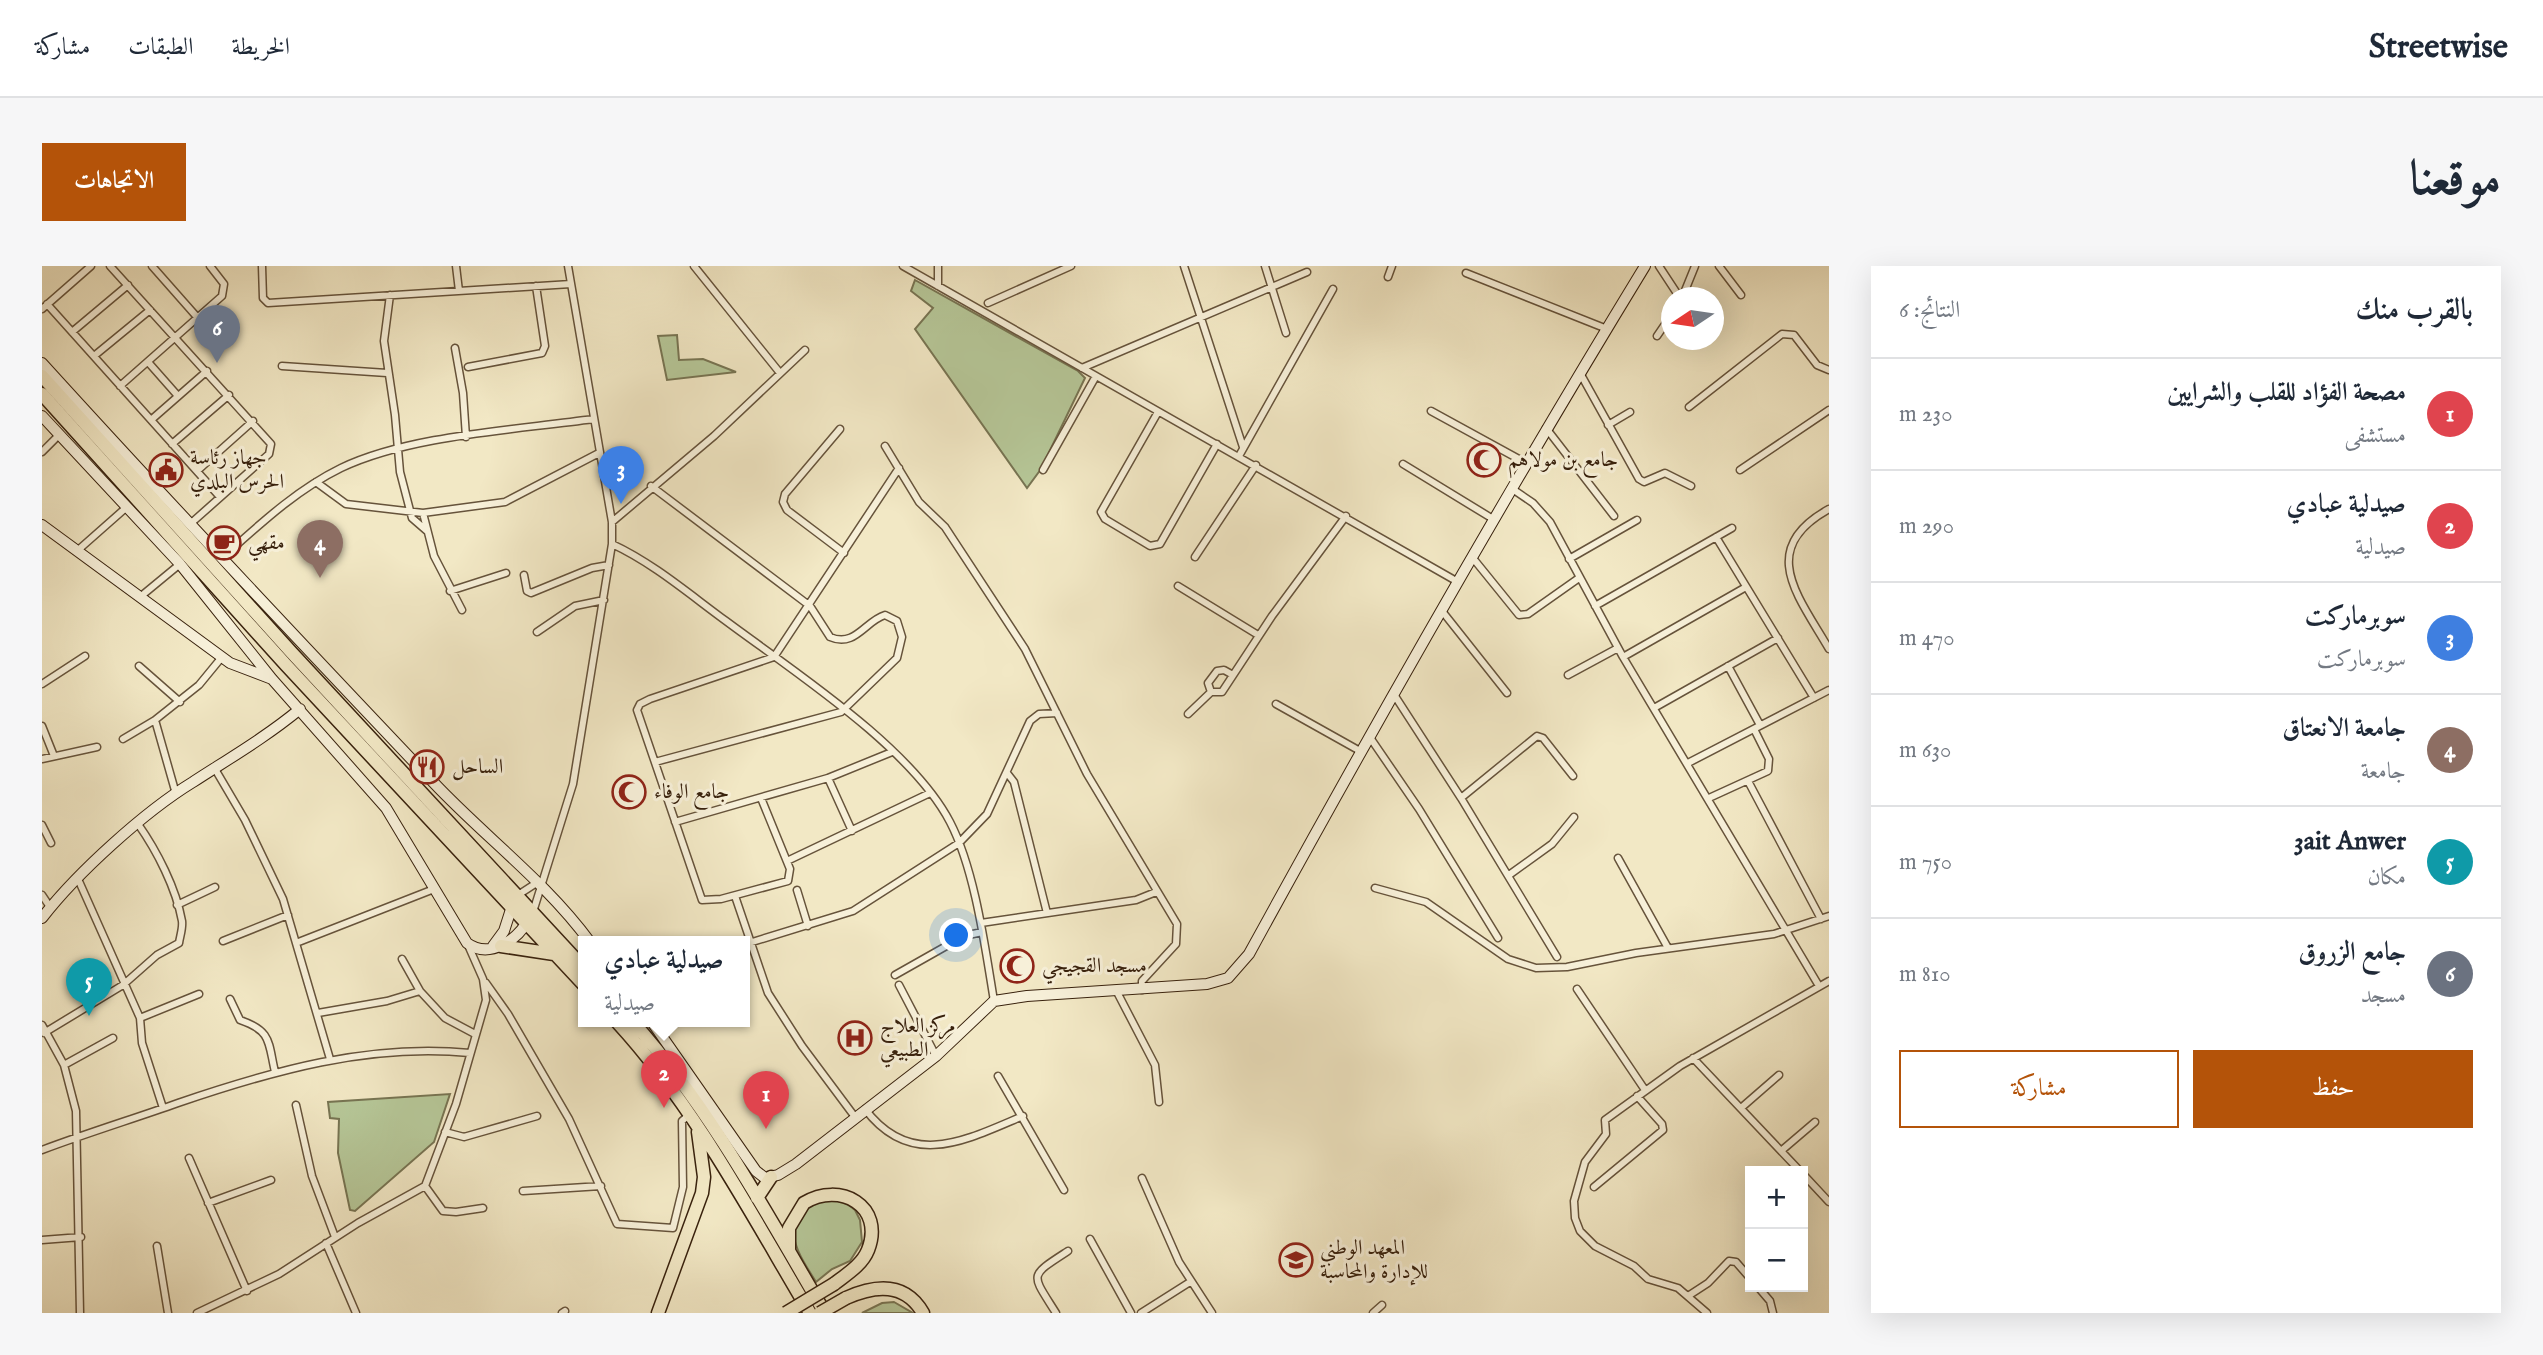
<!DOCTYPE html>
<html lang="ar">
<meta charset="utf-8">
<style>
body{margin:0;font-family:"IM FELL English",Amiri,serif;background:#f6f6f7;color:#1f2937;direction:rtl}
.controls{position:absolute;right:21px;bottom:21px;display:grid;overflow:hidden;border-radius:0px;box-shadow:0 7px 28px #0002}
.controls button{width:63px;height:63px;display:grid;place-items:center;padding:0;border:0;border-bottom:2px solid #e0e1e3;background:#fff;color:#1f2937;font:35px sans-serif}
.compass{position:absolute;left:1619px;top:21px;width:63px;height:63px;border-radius:50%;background:#fff;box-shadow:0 7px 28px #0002;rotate:257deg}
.you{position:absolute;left:915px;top:670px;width:24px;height:24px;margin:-18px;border:5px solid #fff;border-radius:50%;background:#1a73e8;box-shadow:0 0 0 10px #1a73e833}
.badge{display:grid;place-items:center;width:46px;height:46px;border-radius:50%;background:#b45309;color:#fff;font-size:23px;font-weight:700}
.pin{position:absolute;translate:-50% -58px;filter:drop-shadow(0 2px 4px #0008)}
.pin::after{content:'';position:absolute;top:37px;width:24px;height:21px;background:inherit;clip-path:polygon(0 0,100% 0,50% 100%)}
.popup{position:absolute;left:536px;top:670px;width:172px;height:91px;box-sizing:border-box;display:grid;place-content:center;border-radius:0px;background:#fff;filter:drop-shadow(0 2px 5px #0005);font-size:23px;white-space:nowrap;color:#747a83}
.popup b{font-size:26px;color:#1f2937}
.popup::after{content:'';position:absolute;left:50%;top:100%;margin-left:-14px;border:14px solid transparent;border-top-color:#fff}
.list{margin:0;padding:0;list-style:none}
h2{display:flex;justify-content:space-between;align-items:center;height:91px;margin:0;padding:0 28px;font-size:30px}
h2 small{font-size:23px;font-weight:400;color:#747a83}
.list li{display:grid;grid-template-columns:46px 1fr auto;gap:21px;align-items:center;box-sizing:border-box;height:112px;padding:0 28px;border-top:2px solid #e0e1e3}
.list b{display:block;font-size:26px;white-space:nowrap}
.list p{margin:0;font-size:23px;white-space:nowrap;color:#747a83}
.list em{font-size:23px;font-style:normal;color:#747a83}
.actions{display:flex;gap:14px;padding:21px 28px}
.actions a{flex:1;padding:16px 0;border:2px solid #b45309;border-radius:0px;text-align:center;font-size:24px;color:#b45309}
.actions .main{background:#b45309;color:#fff}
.map{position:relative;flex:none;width:1787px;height:1047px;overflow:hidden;direction:ltr;border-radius:0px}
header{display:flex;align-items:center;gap:42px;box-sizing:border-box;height:98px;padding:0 35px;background:#fff;border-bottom:2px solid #e0e1e3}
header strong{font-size:33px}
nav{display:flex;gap:38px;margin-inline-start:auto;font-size:24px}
.intro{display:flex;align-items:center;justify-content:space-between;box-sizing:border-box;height:168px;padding:0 42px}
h1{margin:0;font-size:49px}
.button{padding:18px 32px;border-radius:0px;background:#b45309;color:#fff;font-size:24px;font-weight:700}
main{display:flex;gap:42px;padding:0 42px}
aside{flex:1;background:#fff;border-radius:0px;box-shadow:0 7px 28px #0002}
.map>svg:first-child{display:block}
</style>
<header>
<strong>Streetwise</strong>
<nav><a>الخريطة</a><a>الطبقات</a><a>مشاركة</a></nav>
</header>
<div class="intro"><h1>موقعنا</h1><a class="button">الاتجاهات</a></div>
<main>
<aside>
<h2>بالقرب منك<small>النتائج: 6</small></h2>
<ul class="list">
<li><span class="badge" style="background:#e0444e">1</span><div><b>مصحة الفؤاد للقلب والشرايين</b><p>مستشفى</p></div><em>230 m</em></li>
<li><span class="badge" style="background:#e0444e">2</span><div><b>صيدلية عبادي</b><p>صيدلية</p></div><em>290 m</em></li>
<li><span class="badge" style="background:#3f7fe0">3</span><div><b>سوبرماركت</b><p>سوبرماركت</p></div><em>470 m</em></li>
<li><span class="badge" style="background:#8d6e63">4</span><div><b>جامعة الانعتاق</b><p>جامعة</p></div><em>630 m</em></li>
<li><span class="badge" style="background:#0f9aa8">5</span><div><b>3ait Anwer</b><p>مكان</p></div><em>750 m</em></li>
<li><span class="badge" style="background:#6b7280">6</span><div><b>جامع الزروق</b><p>مسجد</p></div><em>810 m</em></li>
</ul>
<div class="actions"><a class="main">حفظ</a><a>مشاركة</a></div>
</aside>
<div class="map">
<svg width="1787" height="1047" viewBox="0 0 1787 1047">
<rect width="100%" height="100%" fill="#f2e8c5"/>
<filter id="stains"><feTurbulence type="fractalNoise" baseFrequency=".00286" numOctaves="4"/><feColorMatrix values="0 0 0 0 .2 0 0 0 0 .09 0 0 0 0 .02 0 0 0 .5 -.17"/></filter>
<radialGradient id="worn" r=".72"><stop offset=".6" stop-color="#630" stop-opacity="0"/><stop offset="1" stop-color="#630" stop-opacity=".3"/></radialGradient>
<path fill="#b6c798" stroke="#777452" stroke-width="2" d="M 873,14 L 1036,105 L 1043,112 L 999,203 L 985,222 L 873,63 L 891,42 L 869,25 Z
M 635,69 L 637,94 L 661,93 L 694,106 L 625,114 L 616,70 Z
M 408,828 L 392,876 L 313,945 L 308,944 L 296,887 L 297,853 L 288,852 L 286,836 Z
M 783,932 L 804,937 L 813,944 L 818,954 L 820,976 L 808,995 L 790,1003 L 774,1016 C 752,981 734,954 783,932 Z
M 852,1036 L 871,1047 L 820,1047 L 840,1037 Z"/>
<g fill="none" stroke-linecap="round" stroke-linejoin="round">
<defs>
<path id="street" d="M 68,0 L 229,178 L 227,188 L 147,259
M 110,0 L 155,51
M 220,0 L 221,32 L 226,37 L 529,18
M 414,0 L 417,25
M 652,0 L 738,107
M 861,0 L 1416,316
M 896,0 L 896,20
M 1142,0 L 1201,181
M 1223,0 L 1244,67
M 1617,0 L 1638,32
M 1677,0 L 1699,29
M 1424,7 L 1565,63
M 1346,11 L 1350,0
M 348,29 L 342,75 L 353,149 L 358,206 L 370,252 L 385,265
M 1640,32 L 1653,0
M 946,37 L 1029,0
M 5,38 L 178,231
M 0,43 L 49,0
M 30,66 L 86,19
M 1615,70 L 1630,48
M 413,82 L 421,127 L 424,171
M 52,90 L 108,44
M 106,96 L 136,130
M 240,100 L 345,107
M 426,101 L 500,87 L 503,80 L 494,20
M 1040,102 L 1265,6
M 1538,107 L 1597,213 L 1602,216 L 1623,207 L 1649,220
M 78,120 L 180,30 L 182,18 L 168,0
M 1647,141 L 1740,68 L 1752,69 L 1775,99 L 1787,104
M 1389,145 L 1484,197
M 1116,146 L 1059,246 L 1063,253 L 1108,280 L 1118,278 L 1175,178
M 109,154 L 165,105
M 1566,159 L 1588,146
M 1504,162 L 1572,250
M 798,163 L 743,228 L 741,236 L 745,244 L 802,287
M 130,178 L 187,129
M 843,180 L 877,236 L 903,261 L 983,383 L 1045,508 L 1135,658 L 1134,678 L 1100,715 L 1100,724
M 0,186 L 18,168
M 1197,190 L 1291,23
M 1361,198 L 1451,253
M 1001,204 L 1054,110
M 1698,204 L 1787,144
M 155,205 L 211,155
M 274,216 L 304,238 L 381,247 L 463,236 L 557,187
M 609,220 L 768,340 L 788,371 C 813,382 823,355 843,349 L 855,355 L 860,371 L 855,392 L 799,446 L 613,496
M 1469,222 L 1491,237 L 1508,256 L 1581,391 L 1777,720
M 1787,243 C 1714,283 1757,331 1787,383
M 381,247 L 392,290 L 420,344
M 570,256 L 672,170 L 763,84
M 1674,271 L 1772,432
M 570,278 C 611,297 647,328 684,355 C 751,405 869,481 908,556 C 933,604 943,681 952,735
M 35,285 L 86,240
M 1153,291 L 1214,199
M 1430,291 L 1477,349 L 1486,348 L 1537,312
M 180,292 C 217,259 254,224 299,202 C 368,169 474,164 551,153
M 1527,293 L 1595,254
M 482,309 L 485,325 L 489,327 L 550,302 L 567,299
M 1136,320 L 1216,369
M 408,325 L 464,307
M 98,331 L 138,298
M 1553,340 L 1690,262
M 1400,345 L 1465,427
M 495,366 L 533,340 L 562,334
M 1581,391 L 1704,321
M 97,400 L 138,436
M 1686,400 L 1718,459
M 1526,409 L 1576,382
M 0,418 L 43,390
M 1169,426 L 1180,426 L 1230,350 L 1304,250
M 1169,426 L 1166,417 L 1175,405 L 1182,404 L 1191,409
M 1351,427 L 1419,532 L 1515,691
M 1234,438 L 1318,485
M 1612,442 L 1736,372
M 1146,448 L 1169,426
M 0,460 L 12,490
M 1327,470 L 1377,543 L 1456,672
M 81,473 L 113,454
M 0,493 L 55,481
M 1646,497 L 1787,424
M 173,503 L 203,554 L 241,633 L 288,793
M 965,507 L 972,516 L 1005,647
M 786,512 L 810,565
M 1706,515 L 1779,653
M 134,528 L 113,454 L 157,419 L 180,391
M 719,532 L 748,603 L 746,615 L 679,633 L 660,634 L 595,444 L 598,438 L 608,433 L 732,391 L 857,202
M 1419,532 L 1495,470 L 1501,472 L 1531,510
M 1667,532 L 1726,505 L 1727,493 L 1712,463
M 633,556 L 786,512 L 850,486
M 0,559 L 9,577
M 1576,592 L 1626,682
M 745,595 L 888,527
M 1467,609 L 1510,578 L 1532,551
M 36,613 L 98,752 L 100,777 L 121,842
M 1333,622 L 1384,636 L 1466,693 L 1494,702 L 1525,701 L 1594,687 L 1732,668 L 1787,650
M 755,624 L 766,660
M 0,629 L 8,641
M 476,629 L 496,616
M 693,630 L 726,727 L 760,780 L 813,851
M 135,639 L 173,621
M 491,646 L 531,518 L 570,278 L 570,256 L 526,0
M 939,657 L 1094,634 L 1114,626
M 181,675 L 246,649
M 254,677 L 392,623
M 707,677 L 811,645 L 917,577 L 945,548 L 988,455 L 997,448 L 1015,447
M 360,693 L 378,725
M 853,709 L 922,670 L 940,666
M 444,717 L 466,748 L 527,853 L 575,958 L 631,962 L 641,921 L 640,855 L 647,849
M 857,719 L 894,790
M 1535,723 L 1603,824
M 1075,726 L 1113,799 L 1117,836
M 188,733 L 198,754 C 230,765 226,776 233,806
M 276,747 L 345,735 L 378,725 L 403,752 L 433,768
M 98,752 L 157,728
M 0,759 L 22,799 L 34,845 L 38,1047
M 2,767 L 81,719 L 115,689 L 137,677 C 138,670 141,662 140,655 C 134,622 115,585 96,558
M 1651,792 L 1758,905
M 22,799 L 71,772
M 956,810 L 1022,924
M 254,839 L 270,910 L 293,971
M 1699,842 L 1737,809
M 823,843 C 869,904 924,874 981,850
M 403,866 L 422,871 L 495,850
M 0,884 C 45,867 91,853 136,837 C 230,805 327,777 428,787
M 1739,885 L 1773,856
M 147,892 L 205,1025
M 1761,908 L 1787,936
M 1100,912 L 1137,996 L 1170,1047
M 383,920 L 401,945 L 414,946 L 441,942
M 1552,921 L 1621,864 L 1620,858 L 1595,830
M 481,925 L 559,920
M 166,937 L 229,914
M 1048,973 L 1089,1047
M 0,974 L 39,971
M 284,977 L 314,1047
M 115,980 L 126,1047
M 1716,1021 L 1728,1035 L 1731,1047
M 1646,1030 L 1666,1017 L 1687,995 L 1694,996 L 1708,1012
M 155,1047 L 237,1008 L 316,957 L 383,920 L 414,838 L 444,734 L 441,713 L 426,679
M 520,1047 L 523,1045
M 1014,1047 C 989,1007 986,1011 1026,985
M 1099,1047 L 1148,1016
M 1331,1047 L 1340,1039
M 1665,1047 L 1636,1022 L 1606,1013 L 1592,1000 L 1553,980 L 1538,965 L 1533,952 L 1532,935 L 1543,896 L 1564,868 L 1563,854 L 1638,800 L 1787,715"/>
<path id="secondary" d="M 0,97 C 129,239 260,378 392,517 C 443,571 504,616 548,676
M 0,150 L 138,298 L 230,413 L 344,542 L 425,677 C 448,694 476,673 487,653
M 0,259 L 188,397 L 230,413
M 0,652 C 35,607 102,546 151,516 C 188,492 224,471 258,443
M 451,680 L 462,665 L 471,637
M 610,756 L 714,905 L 723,912 L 736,909 L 754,898 L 894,790 L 952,735 L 985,730 L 1165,718 L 1186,712 L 1207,688 C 1334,456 1465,226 1603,0"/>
<path id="highway" d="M 0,110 L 250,387 L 542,702
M 0,128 L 244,399 L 542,719
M 459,680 L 512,688
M 575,756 C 654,842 709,948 768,1047
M 591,756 C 668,842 725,948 783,1047
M 715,932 L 729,911
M 747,985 L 747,962 L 762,937 C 798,915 843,940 826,984 C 820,999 805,1008 792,1018
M 804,1032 C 833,1019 863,1016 881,1047
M 616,1047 L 660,927 L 662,911 L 656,866"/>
</defs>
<use href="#street" stroke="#66533b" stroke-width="9"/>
<use href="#secondary" stroke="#38210d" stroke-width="12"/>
<use href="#highway" stroke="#38210d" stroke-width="15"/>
<use href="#street" stroke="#f7f0d9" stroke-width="6"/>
<use href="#secondary" stroke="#f7f0d9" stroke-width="10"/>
<use href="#highway" stroke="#f2e8c5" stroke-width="12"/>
<defs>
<path id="highway-bridge" d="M 744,1047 L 792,1018
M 778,1047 L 804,1032"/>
</defs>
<use href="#highway-bridge" stroke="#38210d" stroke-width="15" stroke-linecap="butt"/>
<use href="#highway-bridge" stroke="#f2e8c5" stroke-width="12"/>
</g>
<defs>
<symbol id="mosque-ring" viewBox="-11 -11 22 22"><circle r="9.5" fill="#f7f0d9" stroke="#8f2418" stroke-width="1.5"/><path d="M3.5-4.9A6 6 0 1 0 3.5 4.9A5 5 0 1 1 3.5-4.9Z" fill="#8f2418"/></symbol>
<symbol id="civic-ring" viewBox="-11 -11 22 22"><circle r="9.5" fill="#f7f0d9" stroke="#8f2418" stroke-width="1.5"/><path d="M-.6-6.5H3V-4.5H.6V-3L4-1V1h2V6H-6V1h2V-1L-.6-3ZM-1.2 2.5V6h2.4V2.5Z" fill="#8f2418"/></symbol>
<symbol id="cafe-ring" viewBox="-11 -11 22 22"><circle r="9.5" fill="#f7f0d9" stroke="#8f2418" stroke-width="1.5"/><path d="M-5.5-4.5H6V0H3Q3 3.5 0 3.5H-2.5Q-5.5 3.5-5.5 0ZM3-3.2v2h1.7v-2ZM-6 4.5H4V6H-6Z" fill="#8f2418"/></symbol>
<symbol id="restaurant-ring" viewBox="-11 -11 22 22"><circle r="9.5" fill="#f7f0d9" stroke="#8f2418" stroke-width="1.5"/><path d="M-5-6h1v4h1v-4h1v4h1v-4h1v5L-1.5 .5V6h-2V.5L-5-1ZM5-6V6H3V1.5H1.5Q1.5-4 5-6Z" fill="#8f2418"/></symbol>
<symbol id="hospital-ring" viewBox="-11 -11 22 22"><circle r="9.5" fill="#f7f0d9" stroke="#8f2418" stroke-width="1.5"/><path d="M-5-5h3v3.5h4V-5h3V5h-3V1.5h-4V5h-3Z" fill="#8f2418"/></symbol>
<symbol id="university-ring" viewBox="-11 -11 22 22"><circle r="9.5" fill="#f7f0d9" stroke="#8f2418" stroke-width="1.5"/><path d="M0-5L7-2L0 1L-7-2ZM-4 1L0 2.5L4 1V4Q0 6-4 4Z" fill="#8f2418"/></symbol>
</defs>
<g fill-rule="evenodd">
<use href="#mosque-ring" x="1423" y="175" width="38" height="38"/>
<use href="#civic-ring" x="105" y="185" width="38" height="38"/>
<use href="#cafe-ring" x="163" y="258" width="38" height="38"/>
<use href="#restaurant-ring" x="366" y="482" width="38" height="38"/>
<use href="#mosque-ring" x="568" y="507" width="38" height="38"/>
<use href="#mosque-ring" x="956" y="681" width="38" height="38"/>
<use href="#hospital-ring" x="794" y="753" width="38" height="38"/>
<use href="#university-ring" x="1235" y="975" width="38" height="38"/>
</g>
<g text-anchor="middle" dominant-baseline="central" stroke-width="6" stroke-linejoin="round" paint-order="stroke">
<g font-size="21" fill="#38210d" stroke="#f7f0d9" text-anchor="start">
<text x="148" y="192">جهاز رئاسة<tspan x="148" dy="24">الحرس البلدي</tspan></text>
<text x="1466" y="194">جامع بن مولاهم</text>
<text x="206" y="277">مقهي</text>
<text x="410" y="501">الساحل</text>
<text x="612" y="526">جامع الوفاء</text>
<text x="1000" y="700">مسجد القجيجي</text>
<text x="838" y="760">مركز العلاج<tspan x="838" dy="24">الطبيعي</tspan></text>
<text x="1278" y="982">المعهد الوطني<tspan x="1278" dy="24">للإدارة والمحاسبة</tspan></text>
</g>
</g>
<rect width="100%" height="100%" filter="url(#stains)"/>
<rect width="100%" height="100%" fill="url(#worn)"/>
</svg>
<div class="controls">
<button>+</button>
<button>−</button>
</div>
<svg class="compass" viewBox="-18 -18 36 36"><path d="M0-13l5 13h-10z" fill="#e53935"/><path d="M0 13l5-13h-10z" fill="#747a83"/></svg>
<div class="you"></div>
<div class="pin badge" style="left:724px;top:863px;background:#e0444e">1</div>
<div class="pin badge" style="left:622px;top:842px;background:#e0444e">2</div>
<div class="popup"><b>صيدلية عبادي</b>صيدلية</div>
<div class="pin badge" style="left:579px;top:238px;background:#3f7fe0">3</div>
<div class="pin badge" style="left:278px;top:312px;background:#8d6e63">4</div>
<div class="pin badge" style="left:47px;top:750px;background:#0f9aa8">5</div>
<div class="pin badge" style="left:175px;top:97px;background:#6b7280">6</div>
</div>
</main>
